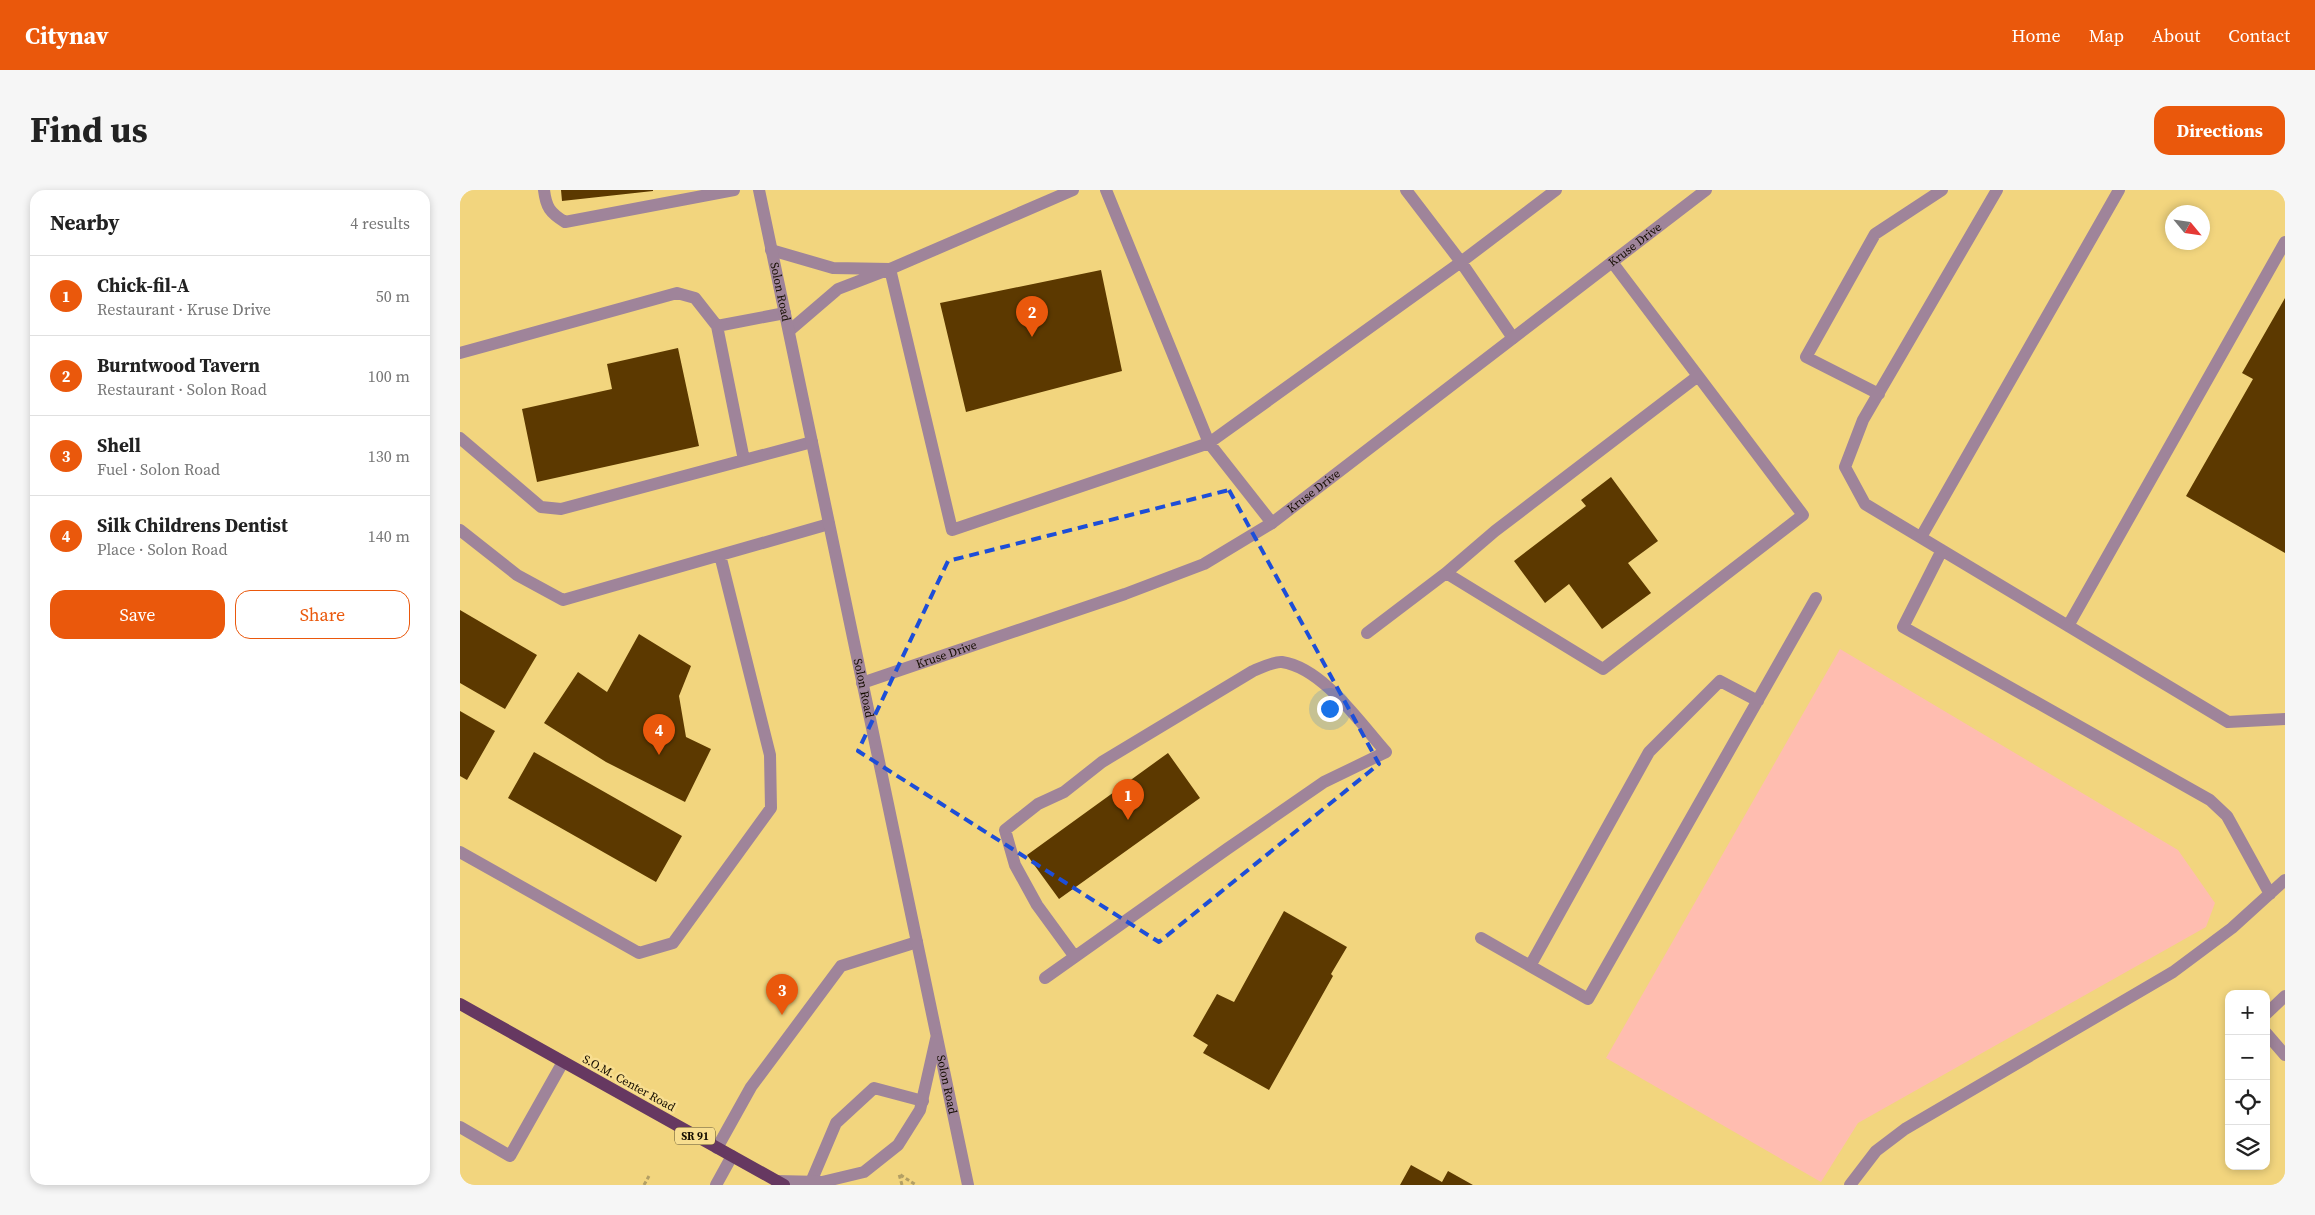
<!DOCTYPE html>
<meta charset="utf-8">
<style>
body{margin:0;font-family:"Source Serif 4",serif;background:#f6f6f6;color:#222}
.controls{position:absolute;right:15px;bottom:15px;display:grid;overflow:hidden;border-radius:10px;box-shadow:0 2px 8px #0003}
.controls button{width:45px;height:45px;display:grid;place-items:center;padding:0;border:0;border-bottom:1px solid #e0e0e0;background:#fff;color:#222;font:25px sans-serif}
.compass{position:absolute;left:1705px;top:15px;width:45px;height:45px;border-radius:50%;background:#fff;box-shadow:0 2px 8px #0003;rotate:119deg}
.you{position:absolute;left:869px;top:518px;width:18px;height:18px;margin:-12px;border:4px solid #fff;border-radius:50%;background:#1a73e8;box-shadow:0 0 0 8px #1a73e833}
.badge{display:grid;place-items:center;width:32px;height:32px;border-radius:50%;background:#ea580c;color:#fff;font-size:16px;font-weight:700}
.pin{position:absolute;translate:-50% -41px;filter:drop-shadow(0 1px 2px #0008)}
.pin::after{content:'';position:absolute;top:26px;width:18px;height:15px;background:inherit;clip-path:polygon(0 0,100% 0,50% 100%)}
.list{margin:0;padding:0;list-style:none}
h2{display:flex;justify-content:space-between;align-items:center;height:65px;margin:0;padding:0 20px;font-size:21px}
h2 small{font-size:16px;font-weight:400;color:#767676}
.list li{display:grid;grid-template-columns:32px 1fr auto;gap:15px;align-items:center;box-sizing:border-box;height:80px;padding:0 20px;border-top:1px solid #e0e0e0}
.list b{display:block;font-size:19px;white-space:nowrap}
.list p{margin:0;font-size:16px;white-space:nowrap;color:#767676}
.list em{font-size:16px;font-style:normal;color:#767676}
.actions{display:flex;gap:10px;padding:15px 20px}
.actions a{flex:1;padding:11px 0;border:1px solid #ea580c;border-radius:15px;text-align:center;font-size:18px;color:#ea580c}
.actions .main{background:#ea580c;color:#fff}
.icon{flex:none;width:28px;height:28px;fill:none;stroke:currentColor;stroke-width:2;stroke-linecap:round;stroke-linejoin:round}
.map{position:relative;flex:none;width:1825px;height:995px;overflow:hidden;border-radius:15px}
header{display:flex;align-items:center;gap:30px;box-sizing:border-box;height:70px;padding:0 25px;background:#ea580c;color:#fff}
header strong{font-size:24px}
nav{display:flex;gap:28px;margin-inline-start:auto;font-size:18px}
.intro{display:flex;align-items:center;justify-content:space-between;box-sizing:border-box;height:120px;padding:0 30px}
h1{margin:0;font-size:35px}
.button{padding:12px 22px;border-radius:15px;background:#ea580c;color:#fff;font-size:18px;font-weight:700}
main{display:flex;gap:30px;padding:0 30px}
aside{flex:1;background:#fff;border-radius:15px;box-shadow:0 2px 8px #0003}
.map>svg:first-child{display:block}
</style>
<header>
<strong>Citynav</strong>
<nav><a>Home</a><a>Map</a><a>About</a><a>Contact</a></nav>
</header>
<div class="intro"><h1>Find us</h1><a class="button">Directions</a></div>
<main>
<aside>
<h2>Nearby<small>4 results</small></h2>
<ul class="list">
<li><span class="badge">1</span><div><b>Chick-fil-A</b><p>Restaurant · Kruse Drive</p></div><em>50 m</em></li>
<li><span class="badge">2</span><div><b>Burntwood Tavern</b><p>Restaurant · Solon Road</p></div><em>100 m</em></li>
<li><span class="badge">3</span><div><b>Shell</b><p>Fuel · Solon Road</p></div><em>130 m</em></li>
<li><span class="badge">4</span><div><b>Silk Childrens Dentist</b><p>Place · Solon Road</p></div><em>140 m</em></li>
</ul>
<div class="actions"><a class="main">Save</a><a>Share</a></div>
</aside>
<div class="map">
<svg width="1825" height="995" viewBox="0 0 1825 995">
<rect width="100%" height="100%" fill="#f8de90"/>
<path fill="#f2d57e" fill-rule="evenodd" d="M 0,0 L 1825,0 L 1825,989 L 1820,995 L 0,995 ZM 1712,22 L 1742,22 L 1742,52 L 1712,52 ZM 1769,804 L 1806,804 L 1806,976 L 1769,976 Z"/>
<path fill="#ffbdb0" d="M 1380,459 L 1718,660 L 1755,713 L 1746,737 L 1398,933 L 1361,992 L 1146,868 Z"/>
<path fill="#5c3900" d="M 101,0 L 193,0 L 193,1 L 102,11 Z
M 641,80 L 662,181 L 506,222 L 480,113 Z
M 1825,108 L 1825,363 L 1726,306 L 1793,189 L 1782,183 Z
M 218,158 L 239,256 L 77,292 L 62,219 L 152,199 L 147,174 Z
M 1151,287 L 1198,351 L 1168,373 L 1191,403 L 1142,439 L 1109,394 L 1085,413 L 1054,371 L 1126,316 L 1121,310 Z
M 0,420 L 77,465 L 45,519 L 0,493 Z
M 179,444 L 231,476 L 219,506 L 226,547 L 251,559 L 225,612 L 146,572 L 84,533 L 118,482 L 147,502 Z
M 0,521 L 35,541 L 7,590 L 0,586 Z
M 74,562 L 222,646 L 196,692 L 48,608 Z
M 708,563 L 740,608 L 599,709 L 567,665 Z
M 824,721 L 887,757 L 871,784 L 873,786 L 809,900 L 743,863 L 748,855 L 733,846 L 757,804 L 774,812 Z
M 951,975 L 982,992 L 988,981 L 1013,995 L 940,995 Z"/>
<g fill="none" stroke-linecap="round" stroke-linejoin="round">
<path stroke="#b39f64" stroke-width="3" stroke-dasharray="4 2.5" stroke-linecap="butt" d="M 184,995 L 189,986
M 442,995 L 439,984 L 456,995"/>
<path stroke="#9f849a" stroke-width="12" d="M 84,0 C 86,17 90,23 105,32 L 274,0
M 613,0 L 430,79 L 492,340 L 749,253 L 1001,72 L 1096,0
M 646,0 L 749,253 L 812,333
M 946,0 L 1001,72 L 1053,148
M 1537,0 L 1403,230 L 1385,277 L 1405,314 L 1768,532 L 1825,529
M 311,60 L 373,78 L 430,79
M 257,136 L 284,270
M 329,141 L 378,99 L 425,81
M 0,163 L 217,103 L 235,108 L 257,136 L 325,123
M 1419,204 L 1346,167 L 1415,44 L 1482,0
M 0,248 L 81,317 L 101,319 L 352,252
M 0,340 L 57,385 L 103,410 L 369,334
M 1461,347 L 1659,0
M 1482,360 L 1443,437 L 1750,610 L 1767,626 L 1810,704
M 986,383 L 1035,341 L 1238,186
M 1608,436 L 1825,52
M 907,443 L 986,383 L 1143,479 L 1343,325 L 1152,72
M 0,662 L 179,763 L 213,753 L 311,618 L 310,565 L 260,365
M 1021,748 L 1128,809 L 1356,408
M 1070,776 L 1189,562 L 1260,491 L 1298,511
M 585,788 L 767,659 L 864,592 L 926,562 C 900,533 863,478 822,472 C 814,471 801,478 793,481 L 642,572 L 604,602 L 578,614 L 545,640 L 555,675 L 577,715 L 615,767
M 1806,824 L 1825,806
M 1806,843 L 1825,865
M 0,937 L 50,966 L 103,872
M 257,958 L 291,897 L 381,776 L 457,752
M 351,992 L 376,933 L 414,898 L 463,911
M 256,995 L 272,966
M 1390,995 L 1416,961 L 1445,939 L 1713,782 L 1772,738 L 1825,690"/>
<path stroke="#9f849a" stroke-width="12" id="s1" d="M 402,493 L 665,404 L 744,374 L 812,333 L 1246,0"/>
<g stroke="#9f849a" stroke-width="12">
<path id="s2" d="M 299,0 L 508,995"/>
<path d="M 316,991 L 362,992 L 404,982 L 438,955 L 460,920 L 476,849"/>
</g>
<path stroke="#663861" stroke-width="12" d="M 0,814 L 324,995"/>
</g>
<path fill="none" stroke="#1d4ed8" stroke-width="4" stroke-dasharray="10 6" stroke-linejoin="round" d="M 769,300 L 919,574 L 699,752 L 398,561 L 488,371 Z"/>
<g text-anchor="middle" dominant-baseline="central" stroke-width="5" stroke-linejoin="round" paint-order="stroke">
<rect fill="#f8de90" stroke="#594c2b" stroke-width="1" x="215" y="937.5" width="40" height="17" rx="4"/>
<g font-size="11" font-weight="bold" fill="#150d00">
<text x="235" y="946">SR 91</text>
</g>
<g font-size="12" fill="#150d00" stroke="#f8de90">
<text stroke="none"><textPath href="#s1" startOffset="899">Kruse Drive</textPath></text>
<text stroke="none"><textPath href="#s2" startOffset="104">Solon Road</textPath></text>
<text stroke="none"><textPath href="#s1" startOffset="494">Kruse Drive</textPath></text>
<text stroke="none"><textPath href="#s1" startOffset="89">Kruse Drive</textPath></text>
<text stroke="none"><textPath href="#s2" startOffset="509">Solon Road</textPath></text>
<text transform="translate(169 893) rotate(29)">S.O.M. Center Road</text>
<text stroke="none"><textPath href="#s2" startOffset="914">Solon Road</textPath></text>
</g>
</g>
</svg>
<div class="controls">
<button>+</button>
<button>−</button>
<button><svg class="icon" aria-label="locate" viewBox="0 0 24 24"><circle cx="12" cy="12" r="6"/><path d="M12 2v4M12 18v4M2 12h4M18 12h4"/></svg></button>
<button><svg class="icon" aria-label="layers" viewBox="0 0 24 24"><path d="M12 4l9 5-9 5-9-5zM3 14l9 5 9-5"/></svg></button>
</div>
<svg class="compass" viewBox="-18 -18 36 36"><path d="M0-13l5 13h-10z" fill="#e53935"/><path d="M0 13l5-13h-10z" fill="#767676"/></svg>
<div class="you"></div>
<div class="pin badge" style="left:668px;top:630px">1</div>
<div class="pin badge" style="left:572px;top:147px">2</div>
<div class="pin badge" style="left:322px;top:825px">3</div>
<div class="pin badge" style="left:199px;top:565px">4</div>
</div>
</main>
